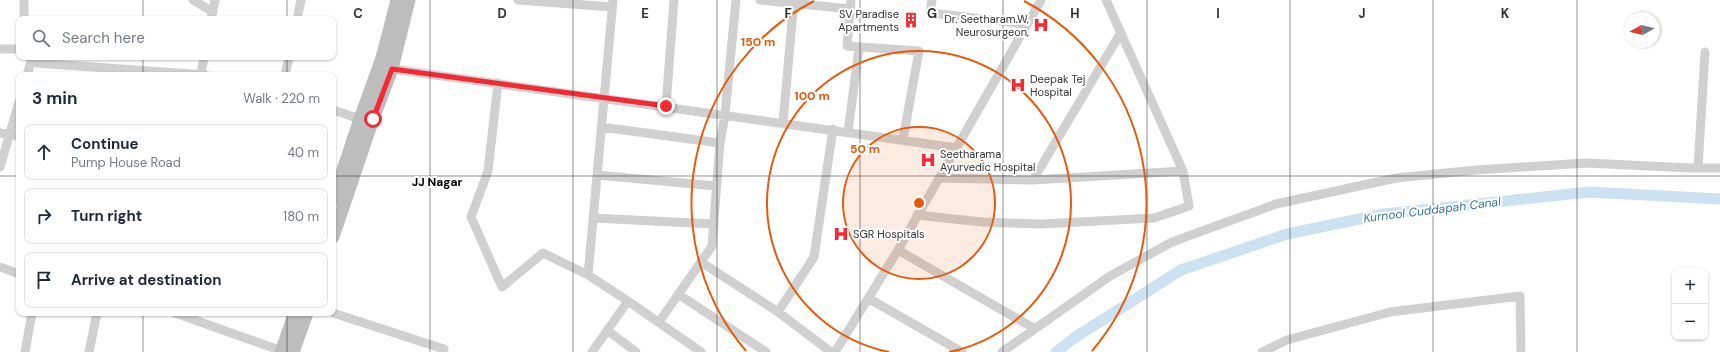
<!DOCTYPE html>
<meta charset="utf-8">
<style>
body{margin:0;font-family:"DM Sans",sans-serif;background:#f2f2f3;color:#1f2937}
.controls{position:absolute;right:12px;bottom:12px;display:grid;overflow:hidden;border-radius:8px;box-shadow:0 1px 3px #0004}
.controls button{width:36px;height:36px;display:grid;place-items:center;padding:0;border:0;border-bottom:1px solid #e0e1e3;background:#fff;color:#1f2937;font:20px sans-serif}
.compass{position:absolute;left:1624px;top:12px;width:36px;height:36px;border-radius:50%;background:#fff;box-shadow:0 1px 3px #0004;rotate:262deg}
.stop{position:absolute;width:12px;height:12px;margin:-9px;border:3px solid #f62933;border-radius:50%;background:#fff}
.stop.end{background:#f62933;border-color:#fff;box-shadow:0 1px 4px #0008}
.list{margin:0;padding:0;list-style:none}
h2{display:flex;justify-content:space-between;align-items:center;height:52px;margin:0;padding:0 16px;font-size:17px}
h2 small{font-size:13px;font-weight:400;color:#747a83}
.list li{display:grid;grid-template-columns:26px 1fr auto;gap:12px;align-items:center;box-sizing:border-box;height:56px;margin:0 8px 8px;padding:0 8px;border:1px solid #e0e1e3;border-radius:8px}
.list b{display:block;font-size:15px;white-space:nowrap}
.list p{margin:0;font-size:13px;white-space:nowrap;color:#747a83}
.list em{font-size:13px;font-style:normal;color:#747a83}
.icon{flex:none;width:22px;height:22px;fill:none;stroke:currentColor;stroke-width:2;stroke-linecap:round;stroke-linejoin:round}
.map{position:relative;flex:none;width:1720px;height:352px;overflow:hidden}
.search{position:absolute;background:#fff;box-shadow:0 1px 3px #0004;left:16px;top:16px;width:320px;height:44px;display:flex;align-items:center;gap:10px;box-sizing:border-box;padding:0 14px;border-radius:8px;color:#747a83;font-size:15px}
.panel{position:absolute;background:#fff;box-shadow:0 1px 3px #0004;left:16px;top:72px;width:320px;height:244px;border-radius:8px}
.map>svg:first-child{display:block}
</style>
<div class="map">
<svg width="1720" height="352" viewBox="0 0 1720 352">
<rect width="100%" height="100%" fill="#fff"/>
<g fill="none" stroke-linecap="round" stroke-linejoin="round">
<path stroke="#cce1f1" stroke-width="11" d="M 1056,352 L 1074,338 L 1181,270 L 1287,234 L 1384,214 L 1589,192 L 1720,199"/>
<path stroke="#d0d0d0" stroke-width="9" d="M 24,0 L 24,19
M 193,0 L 213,12
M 518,0 L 612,7
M 760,0 L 851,9
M 851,0 L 847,46 L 919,51 L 903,139
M 932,0 L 930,13 L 1026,24
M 211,19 L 215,0
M 297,19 L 301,0
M 0,49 L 19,49
M 31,57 L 36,63 L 206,75
M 392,69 L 957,148
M 201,74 L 204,57
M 27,75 L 32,58
M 285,75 L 289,57
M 498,83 L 488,171 L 471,217 L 502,287 L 543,253 L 588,275 L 628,301 L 701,352
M 666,106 L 674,0
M 333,110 L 360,119
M 783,122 L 794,0
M 601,127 L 720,143
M 848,132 L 859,48
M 0,133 L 19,136
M 0,167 L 19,102
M 1698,168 L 1705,52
M 597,175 L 716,186
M 939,178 L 1033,180 L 1183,171
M 1033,180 L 1120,34
M 917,215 L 982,222 L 1041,224 L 1154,218 L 1189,206 L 1183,171 L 1106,0
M 593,218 L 714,224
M 898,250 L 1035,329
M 701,262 L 778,312 L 814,257 L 833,129
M 0,267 L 19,274
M 588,275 L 613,0
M 678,294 L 766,352
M 868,298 L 962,352
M 778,312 L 831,352
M 175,313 L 282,351
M 333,313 L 444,349 L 442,352
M 659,322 L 712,246 L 720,143 L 725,115 L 736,0
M 607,330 L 636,352
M 25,352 L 32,313
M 89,352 L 97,313
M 592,352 L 628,301
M 835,352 L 898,250 L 1041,0
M 1002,352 L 1110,276 L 1172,242 L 1276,204 L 1396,178 L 1476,170 L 1586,163 L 1691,168 L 1720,168
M 1262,352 L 1287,340 L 1390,312 L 1520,296 L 1521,352"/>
<path stroke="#bdbdbd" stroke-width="13" d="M 333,200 L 360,119 L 382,58 L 397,0
M 333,237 L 373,119 L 392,69 L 409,0
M 281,352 L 295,313
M 293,352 L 307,313"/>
</g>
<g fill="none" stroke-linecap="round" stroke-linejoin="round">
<path stroke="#f62933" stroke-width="5" d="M 373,119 L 392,69 L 666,106"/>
</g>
<path fill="none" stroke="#333" stroke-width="1" stroke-opacity="0.55" d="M 143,0 L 143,19M 287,0 L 287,19M 430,0 L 430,352M 573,0 L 573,352M 717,0 L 717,352M 860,0 L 860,352M 1003,0 L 1003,352M 1147,0 L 1147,352M 1290,0 L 1290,352M 1433,0 L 1433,352M 1577,0 L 1577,352M 143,57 L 143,75M 287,57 L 287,75M 0,176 L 19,176M 333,176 L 1720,176M 143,313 L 143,352M 287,313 L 287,352"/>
<circle cx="919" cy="203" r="76" fill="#e8590c" fill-opacity=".12"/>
<g fill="none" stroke="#e8590c" stroke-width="2">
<circle cx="919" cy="203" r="76"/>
<path d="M889 352A152 152 0 1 1 949 352"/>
<path d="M746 351A228 228 0 0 1 814 1M1024 1A228 228 0 0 1 1092 351"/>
</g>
<defs>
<symbol id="building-bare" viewBox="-9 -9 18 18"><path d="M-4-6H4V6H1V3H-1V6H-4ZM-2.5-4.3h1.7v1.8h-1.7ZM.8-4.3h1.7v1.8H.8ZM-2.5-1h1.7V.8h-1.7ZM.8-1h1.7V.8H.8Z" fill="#f62933" stroke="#fff" stroke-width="2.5" paint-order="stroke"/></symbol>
<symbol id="hospital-bare" viewBox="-9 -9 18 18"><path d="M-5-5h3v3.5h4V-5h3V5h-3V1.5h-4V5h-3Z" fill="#f62933" stroke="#fff" stroke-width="2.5" paint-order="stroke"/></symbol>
</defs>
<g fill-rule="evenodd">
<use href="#building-bare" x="900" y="9" width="22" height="22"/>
<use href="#hospital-bare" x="1030" y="14" width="22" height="22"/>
<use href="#hospital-bare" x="1007" y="74" width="22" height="22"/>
<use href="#hospital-bare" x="917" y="149" width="22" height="22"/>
<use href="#hospital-bare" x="830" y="223" width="22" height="22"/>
</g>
<g text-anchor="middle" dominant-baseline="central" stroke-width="4" stroke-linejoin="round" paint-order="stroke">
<g font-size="11" fill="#333" stroke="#fff" text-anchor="start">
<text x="899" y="14" text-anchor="end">SV Paradise<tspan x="899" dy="13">Apartments</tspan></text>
<text x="1029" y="19" text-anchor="end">Dr. Seetharam.W,<tspan x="1029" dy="13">Neurosurgeon,</tspan></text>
<text x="1030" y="79">Deepak Tej<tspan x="1030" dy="13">Hospital</tspan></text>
<text x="940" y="154">Seetharama<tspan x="940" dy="13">Ayurvedic Hospital</tspan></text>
<text x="853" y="234">SGR Hospitals</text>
</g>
<g font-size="12" font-weight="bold" fill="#000" stroke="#fff">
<text x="437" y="182">JJ Nagar</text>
</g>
<g font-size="12" font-style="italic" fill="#37749e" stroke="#fff">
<text transform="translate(1432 210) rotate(-7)">Kurnool Cuddapah Canal</text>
</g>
</g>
<g font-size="13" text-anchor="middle" font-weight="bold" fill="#333" stroke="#fff" stroke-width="4" stroke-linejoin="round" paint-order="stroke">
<text x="358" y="18">C</text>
<text x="502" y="18">D</text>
<text x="645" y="18">E</text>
<text x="788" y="18">F</text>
<text x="932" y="18">G</text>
<text x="1075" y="18">H</text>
<text x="1218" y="18">I</text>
<text x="1362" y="18">J</text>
<text x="1505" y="18">K</text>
</g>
<circle cx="919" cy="203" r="6" fill="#e8590c" stroke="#fff" stroke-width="2"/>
<g font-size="12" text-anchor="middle" font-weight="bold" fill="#e8590c" stroke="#fff" stroke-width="4" stroke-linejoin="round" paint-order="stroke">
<text x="758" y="46">150 m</text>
<text x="812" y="100">100 m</text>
<text x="865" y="153">50 m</text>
</g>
</svg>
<div class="controls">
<button>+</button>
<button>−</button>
</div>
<svg class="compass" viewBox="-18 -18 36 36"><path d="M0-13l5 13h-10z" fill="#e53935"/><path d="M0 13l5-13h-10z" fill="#747a83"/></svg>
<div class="stop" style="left:373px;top:119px"></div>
<div class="stop end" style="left:666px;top:106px"></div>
<div class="search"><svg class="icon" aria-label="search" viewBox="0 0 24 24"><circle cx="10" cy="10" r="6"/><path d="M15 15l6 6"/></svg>Search here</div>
<section class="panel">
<h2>3 min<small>Walk · 220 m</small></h2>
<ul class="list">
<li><svg class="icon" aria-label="ahead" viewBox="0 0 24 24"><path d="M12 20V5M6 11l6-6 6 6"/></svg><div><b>Continue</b><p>Pump House Road</p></div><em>40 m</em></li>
<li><svg class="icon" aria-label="right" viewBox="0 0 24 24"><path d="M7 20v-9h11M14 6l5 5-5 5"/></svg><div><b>Turn right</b></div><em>180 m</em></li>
<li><svg class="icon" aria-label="arrive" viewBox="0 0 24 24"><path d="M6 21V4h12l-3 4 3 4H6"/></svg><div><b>Arrive at destination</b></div></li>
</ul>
</section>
</div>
